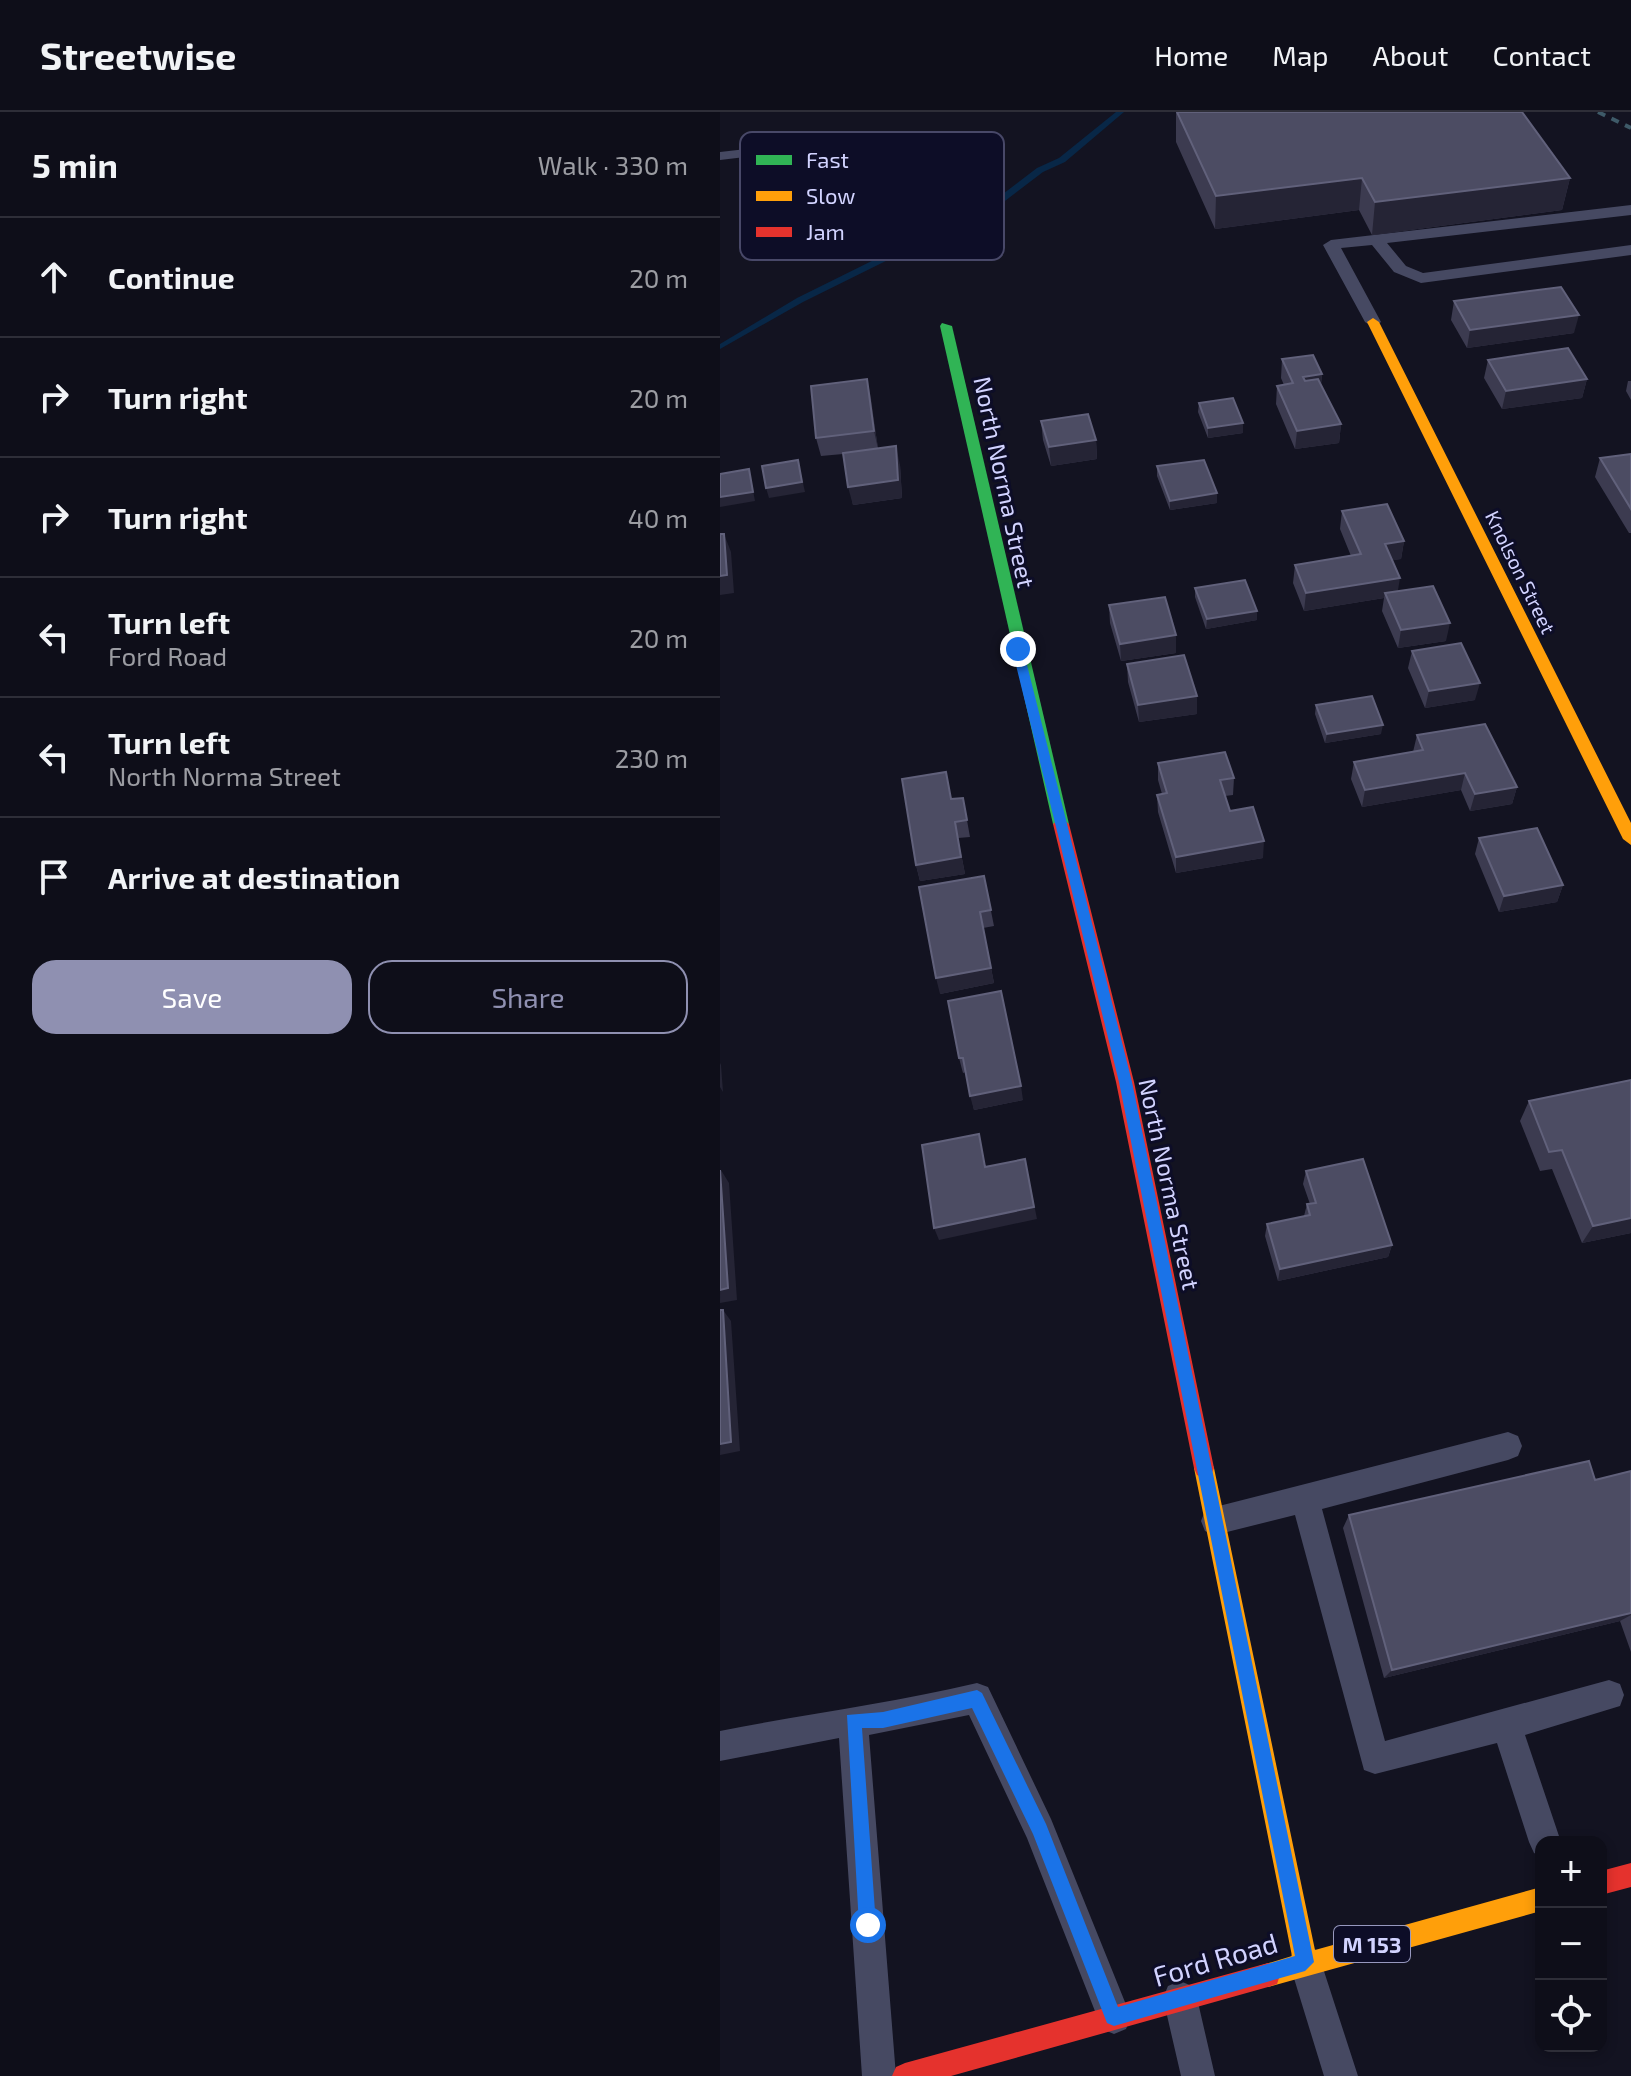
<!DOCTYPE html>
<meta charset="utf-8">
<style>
body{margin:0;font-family:"Exo 2",sans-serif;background:#171722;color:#f1f3f6}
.controls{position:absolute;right:24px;bottom:24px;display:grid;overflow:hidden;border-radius:16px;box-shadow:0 4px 12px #0003}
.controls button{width:72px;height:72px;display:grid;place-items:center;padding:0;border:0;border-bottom:2px solid #2e2e38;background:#0e0e19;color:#f1f3f6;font:40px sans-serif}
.stop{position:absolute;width:24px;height:24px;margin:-18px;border:6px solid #1a73e8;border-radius:50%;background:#fff}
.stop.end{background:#1a73e8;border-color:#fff;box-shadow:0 2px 8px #0008}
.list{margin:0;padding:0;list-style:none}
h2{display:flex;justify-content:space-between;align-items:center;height:104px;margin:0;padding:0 32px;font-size:34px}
h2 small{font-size:26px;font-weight:400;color:#9b9ca2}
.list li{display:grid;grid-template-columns:52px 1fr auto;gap:24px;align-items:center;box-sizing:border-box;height:120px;padding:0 32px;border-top:2px solid #2e2e38}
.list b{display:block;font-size:30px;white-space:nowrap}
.list p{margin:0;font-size:26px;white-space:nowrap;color:#9b9ca2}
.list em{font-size:26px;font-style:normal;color:#9b9ca2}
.actions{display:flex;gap:16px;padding:24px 32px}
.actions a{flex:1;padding:18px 0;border:2px solid #8f90b1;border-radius:24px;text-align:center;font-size:28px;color:#8f90b1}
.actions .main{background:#8f90b1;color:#fff}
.icon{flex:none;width:44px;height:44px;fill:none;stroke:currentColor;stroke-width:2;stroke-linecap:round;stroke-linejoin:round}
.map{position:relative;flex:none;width:911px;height:1964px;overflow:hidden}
header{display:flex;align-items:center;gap:48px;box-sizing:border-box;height:112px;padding:0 40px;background:#0e0e19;border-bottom:2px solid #2e2e38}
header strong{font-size:38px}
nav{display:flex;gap:44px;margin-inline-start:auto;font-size:28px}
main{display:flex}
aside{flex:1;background:#0e0e19}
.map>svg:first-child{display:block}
</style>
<header>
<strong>Streetwise</strong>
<nav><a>Home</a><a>Map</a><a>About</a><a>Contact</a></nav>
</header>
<main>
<aside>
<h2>5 min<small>Walk · 330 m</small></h2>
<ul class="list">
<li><svg class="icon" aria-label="ahead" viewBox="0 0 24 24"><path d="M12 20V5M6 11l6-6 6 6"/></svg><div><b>Continue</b></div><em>20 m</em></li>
<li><svg class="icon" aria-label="right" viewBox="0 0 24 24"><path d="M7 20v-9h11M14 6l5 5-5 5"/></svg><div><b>Turn right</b></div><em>20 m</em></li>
<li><svg class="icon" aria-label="right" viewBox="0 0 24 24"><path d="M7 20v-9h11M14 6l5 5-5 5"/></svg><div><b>Turn right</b></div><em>40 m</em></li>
<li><svg class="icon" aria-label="left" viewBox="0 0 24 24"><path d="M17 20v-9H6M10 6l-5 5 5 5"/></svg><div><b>Turn left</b><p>Ford Road</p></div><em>20 m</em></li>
<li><svg class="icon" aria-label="left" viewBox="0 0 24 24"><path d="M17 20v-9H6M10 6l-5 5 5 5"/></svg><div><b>Turn left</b><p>North Norma Street</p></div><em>230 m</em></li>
<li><svg class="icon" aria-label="arrive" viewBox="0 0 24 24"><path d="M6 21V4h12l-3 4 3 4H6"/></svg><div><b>Arrive at destination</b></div></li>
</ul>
<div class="actions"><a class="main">Save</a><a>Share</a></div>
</aside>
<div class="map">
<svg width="911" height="1964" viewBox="0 0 911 1964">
<rect width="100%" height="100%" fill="#131321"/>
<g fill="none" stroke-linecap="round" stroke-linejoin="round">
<path fill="#082747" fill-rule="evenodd" d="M 396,0 L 404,0 L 345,50 L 323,60 L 281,92 L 83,190 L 0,237 L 0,232 L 77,186 L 275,88 L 317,56 L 339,46 Z"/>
<path fill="#464962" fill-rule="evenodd" d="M 147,23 L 154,27 L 152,30 L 0,48 L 0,40 Z
M 911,93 L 911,103 L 667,131 L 686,154 L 703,161 L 911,133 L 911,143 L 701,171 L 674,160 L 652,133 L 621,136 L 661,210 L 653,215 L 645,210 L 603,133 L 611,128 Z
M 788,1320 L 798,1324 L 802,1334 L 798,1344 L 788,1348 L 602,1397 L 665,1629 L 889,1568 L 900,1572 L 904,1583 L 900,1594 L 805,1623 L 841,1730 L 821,1730 L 821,1744 L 814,1741 L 809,1730 L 777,1631 L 655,1662 L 644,1658 L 575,1403 L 495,1423 L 485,1419 L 481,1409 L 485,1399 L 495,1395 Z
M 257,1571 L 268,1575 L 331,1707 L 411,1905 L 406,1917 L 394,1922 L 382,1917 L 307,1726 L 249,1603 L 149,1623 L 176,1964 L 142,1964 L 119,1626 L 0,1649 L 0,1619 C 86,1602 172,1591 257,1571 Z
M 585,1834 L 597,1838 L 601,1850 L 638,1964 L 604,1964 L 569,1850 L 573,1838 Z
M 460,1869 L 472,1874 L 477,1886 L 495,1964 L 461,1964 L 443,1886 L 448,1874 Z"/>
<path fill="#30b455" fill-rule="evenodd" d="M 222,211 L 232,214 L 349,712 L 341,718 L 333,712 L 220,214 Z"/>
<path fill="#ff9f0a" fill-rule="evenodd" d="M 653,206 L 659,210 L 911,711 L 911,733 L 903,727 L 647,210 Z
M 484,1346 L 491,1349 L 494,1356 L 595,1838 L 821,1775 L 821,1799 L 548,1875 L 539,1872 L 536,1863 L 539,1854 L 572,1844 L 474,1356 L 477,1349 Z"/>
<path fill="#e5322d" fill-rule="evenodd" d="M 341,706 L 349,712 L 414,970 L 494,1356 L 491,1363 L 484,1366 L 477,1363 L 474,1356 L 396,970 L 333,712 Z
M 911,1751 L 911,1775 L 881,1783 L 881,1759 Z
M 548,1851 L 557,1854 L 560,1863 L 557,1872 L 548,1875 L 231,1964 L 172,1964 L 176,1955 L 185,1951 Z"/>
<path stroke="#3e5a68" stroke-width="4" stroke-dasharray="8 7" stroke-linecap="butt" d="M 878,0 L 911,16"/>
</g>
<path fill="#3c3b50" d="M 456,0 L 802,0 L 850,66 L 842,98 L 652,123 L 639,98 L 495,117 L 456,30 Z
M 734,189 L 854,221 L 747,236 L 731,208 Z
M 562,247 L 602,262 L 601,273 L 621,312 L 619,331 L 575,337 L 556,292 L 557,274 L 564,273 L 561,266 Z
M 768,248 L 867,267 L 862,286 L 782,297 L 764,266 Z
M 147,267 L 158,336 L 180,353 L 182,386 L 133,393 L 123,342 L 101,344 L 96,326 Z
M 908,269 L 911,269 L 911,288 L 906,279 Z
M 479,291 L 523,321 L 488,326 L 478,300 Z
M 321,309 L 376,328 L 377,347 L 331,354 L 323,328 Z
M 911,342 L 911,421 L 909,421 L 875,365 L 880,346 Z
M 437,354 L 497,391 L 450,398 L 437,364 Z
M 622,399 L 684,429 L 681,447 L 672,448 L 678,479 L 726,529 L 678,536 L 662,499 L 664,486 L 584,499 L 573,471 L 575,453 L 631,444 L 620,417 Z
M 475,476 L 537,499 L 537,508 L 486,517 L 475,485 Z
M 389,493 L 456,541 L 401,549 L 390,511 Z
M 692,539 L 755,588 L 705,596 L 688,556 Z
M 407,552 L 477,602 L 419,610 L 408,570 Z
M 596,593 L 661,622 L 605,631 L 595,602 Z
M 697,623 L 797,675 L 792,692 L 750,699 L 741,678 L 642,695 L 631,667 L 634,650 L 693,640 Z
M 438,651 L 514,666 L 513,683 L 505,684 L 510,699 L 543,746 L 456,761 L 438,700 L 437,683 L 442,682 L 438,668 Z
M 243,686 L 250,725 L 238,726 L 245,762 L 200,769 L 196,753 L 231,687 Z
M 759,726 L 843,773 L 837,790 L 779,800 L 755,742 Z
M 264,764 L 274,814 L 263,816 L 274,871 L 220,882 Z
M 228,889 L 303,988 L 254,998 L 246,960 L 243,961 L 239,946 Z
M 809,989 L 911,1121 L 862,1131 L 832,1057 L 820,1059 L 800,1009 Z
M 586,1059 L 672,1133 L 668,1145 L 558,1169 L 545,1124 L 547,1112 L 584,1104 L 587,1092 L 590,1092 L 583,1072 Z
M 911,1359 L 911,1540 L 900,1509 L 664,1566 L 623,1416 L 629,1403 L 875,1368 Z"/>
<path fill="#252435" d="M 642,66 L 639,98 L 495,117 L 496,84 Z
M 850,66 L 842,98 L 652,123 L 655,90 Z
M 859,203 L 854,221 L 747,236 L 750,218 Z
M 602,262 L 600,281 L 582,284 L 583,265 Z
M 147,267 L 151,286 L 158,337 L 154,319 Z
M 867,267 L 862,286 L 782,297 L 786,279 Z
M 523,311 L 523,321 L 488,326 L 488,316 Z
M 621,312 L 619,331 L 575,337 L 577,319 Z
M 376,328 L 377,347 L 331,354 L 329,335 Z
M 176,334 L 180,353 L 182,386 L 133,393 L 128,375 Z
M 78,348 L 85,380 L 49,386 L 46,376 Z
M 29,357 L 35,389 L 0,395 L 0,385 Z
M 497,381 L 497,391 L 450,398 L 450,389 Z
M 4,422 L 11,440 L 14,481 L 0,483 L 0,464 Z
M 684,429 L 681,447 L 662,450 L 665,432 Z
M 680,466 L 677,484 L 665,481 L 664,486 L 584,499 L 586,481 Z
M 537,499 L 537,508 L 486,517 L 487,507 Z
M 730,511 L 726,529 L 678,536 L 681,518 Z
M 456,523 L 456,541 L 401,549 L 400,532 Z
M 760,571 L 755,588 L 705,596 L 709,579 Z
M 477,584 L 477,602 L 419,610 L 418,593 Z
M 663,613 L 661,622 L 605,631 L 607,622 Z
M 745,661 L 741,678 L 642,695 L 645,678 Z
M 797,675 L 792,692 L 750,699 L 755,682 Z
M 238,726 L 245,762 L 200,769 L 196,753 Z
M 544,729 L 543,746 L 456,761 L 456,745 Z
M 843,773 L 837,790 L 779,800 L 784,784 Z
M 271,856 L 274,871 L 220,882 L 216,866 Z
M 0,951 L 1,953 L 3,980 L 0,975 Z
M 301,974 L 303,988 L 254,998 L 250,984 Z
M 305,1047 L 317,1107 L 219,1128 L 214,1116 Z
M 1,1058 L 9,1071 L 17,1188 L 0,1191 Z
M 911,1106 L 911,1121 L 862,1131 L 873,1114 Z
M 672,1133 L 668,1145 L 558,1169 L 560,1157 Z
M 3,1198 L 11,1209 L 20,1339 L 0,1343 Z
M 911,1501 L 911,1503 L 900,1509 L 664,1566 L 672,1558 Z"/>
<path fill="#4c4c63" stroke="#61617b" stroke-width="2" d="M 457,0 L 802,0 L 850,66 L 655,90 L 642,66 L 496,84 Z
M 841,175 L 859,203 L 750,218 L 734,189 Z
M 848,236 L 867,267 L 786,279 L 768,248 Z
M 593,243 L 602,262 L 583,265 L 585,269 L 598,267 L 621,312 L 577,319 L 557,274 L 573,271 L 562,247 Z
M 147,267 L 154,319 L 96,326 L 91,274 Z
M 513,286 L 523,311 L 488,316 L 479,291 Z
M 368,302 L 376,328 L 329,335 L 321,309 Z
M 176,334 L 178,368 L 128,375 L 123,341 Z
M 911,342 L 911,397 L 880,346 Z
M 78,348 L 82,370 L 46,376 L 42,354 Z
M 484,348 L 497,381 L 450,389 L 437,354 Z
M 29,357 L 33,380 L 0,385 L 0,362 Z
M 667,392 L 684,429 L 665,432 L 680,466 L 586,481 L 575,453 L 641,442 L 622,399 Z
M 0,422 L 4,422 L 7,463 L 0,464 Z
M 525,468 L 537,499 L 487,507 L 475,476 Z
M 713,474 L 730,511 L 681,518 L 665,481 Z
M 445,485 L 456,523 L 400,532 L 389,493 Z
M 741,531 L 760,571 L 709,579 L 692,539 Z
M 464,543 L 477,584 L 418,593 L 407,552 Z
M 652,584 L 663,613 L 607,622 L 596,593 Z
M 765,612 L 797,675 L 755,682 L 745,661 L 645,678 L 634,650 L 703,638 L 697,623 Z
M 505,640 L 514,666 L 500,668 L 510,699 L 533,695 L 544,729 L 456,745 L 437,683 L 447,681 L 438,651 Z
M 226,660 L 231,687 L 243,686 L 247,708 L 235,710 L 241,745 L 196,753 L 182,667 Z
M 817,716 L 843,773 L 784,784 L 759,726 Z
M 264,764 L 271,798 L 260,800 L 271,856 L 216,866 L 199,775 Z
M 281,879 L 301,974 L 250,984 L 243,946 L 239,946 L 228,889 Z
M 911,968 L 911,1106 L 873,1114 L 842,1038 L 829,1040 L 809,989 Z
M 259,1022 L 265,1055 L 305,1047 L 314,1095 L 214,1116 L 202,1033 Z
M 643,1047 L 672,1133 L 560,1157 L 547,1112 L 590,1103 L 587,1092 L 596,1091 L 586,1059 Z
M 0,1058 L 8,1176 L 0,1178 Z
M 0,1198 L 3,1198 L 11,1330 L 0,1332 Z
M 869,1349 L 875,1368 L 911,1359 L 911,1501 L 672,1558 L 629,1403 Z"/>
<path fill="#1a73e8" d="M 298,534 L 303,537 L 412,970 L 594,1850 L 585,1859 L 394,1914 L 387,1911 L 313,1722 L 252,1596 L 163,1616 L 142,1616 L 156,1813 L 148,1822 L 139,1813 L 127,1603 L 163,1600 L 257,1578 L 262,1581 L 326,1712 L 398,1895 L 575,1844 L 399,970 L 292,537 Z"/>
<g text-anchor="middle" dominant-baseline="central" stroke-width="6" stroke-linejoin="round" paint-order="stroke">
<g font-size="20" fill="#d2d3ff" stroke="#0d0d27">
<text transform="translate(801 460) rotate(64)">Knolson Street</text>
</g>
<rect fill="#0d0d27" stroke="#9798be" stroke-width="2" x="614" y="1814" width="76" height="36" rx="6"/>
<g font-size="22" font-weight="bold" fill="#d2d3ff">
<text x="652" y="1832">M 153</text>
</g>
<g font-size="24" fill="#d2d3ff" stroke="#0d0d27">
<text transform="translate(285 370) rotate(78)">North Norma Street</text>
<text transform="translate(450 1072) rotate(78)">North Norma Street</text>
</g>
<g font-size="28" fill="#d2d3ff" stroke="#0d0d27">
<text transform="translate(495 1847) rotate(-16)">Ford Road</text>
</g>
</g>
<rect x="20" y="20" width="264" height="128" rx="12" fill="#0d0d27" stroke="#484868" stroke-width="2"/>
<rect x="36" y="43" width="36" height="10" fill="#30b455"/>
<rect x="36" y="79" width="36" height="10" fill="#ff9f0a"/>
<rect x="36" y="115" width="36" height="10" fill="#e5322d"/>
<g font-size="22" fill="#d2d3ff">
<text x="86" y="56">Fast</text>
<text x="86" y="92">Slow</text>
<text x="86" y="128">Jam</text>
</g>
</svg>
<div class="controls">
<button>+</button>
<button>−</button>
<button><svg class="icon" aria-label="locate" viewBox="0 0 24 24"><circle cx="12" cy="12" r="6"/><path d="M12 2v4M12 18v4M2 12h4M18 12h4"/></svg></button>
</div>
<div class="stop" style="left:148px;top:1813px"></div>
<div class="stop end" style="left:298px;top:537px"></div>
</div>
</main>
